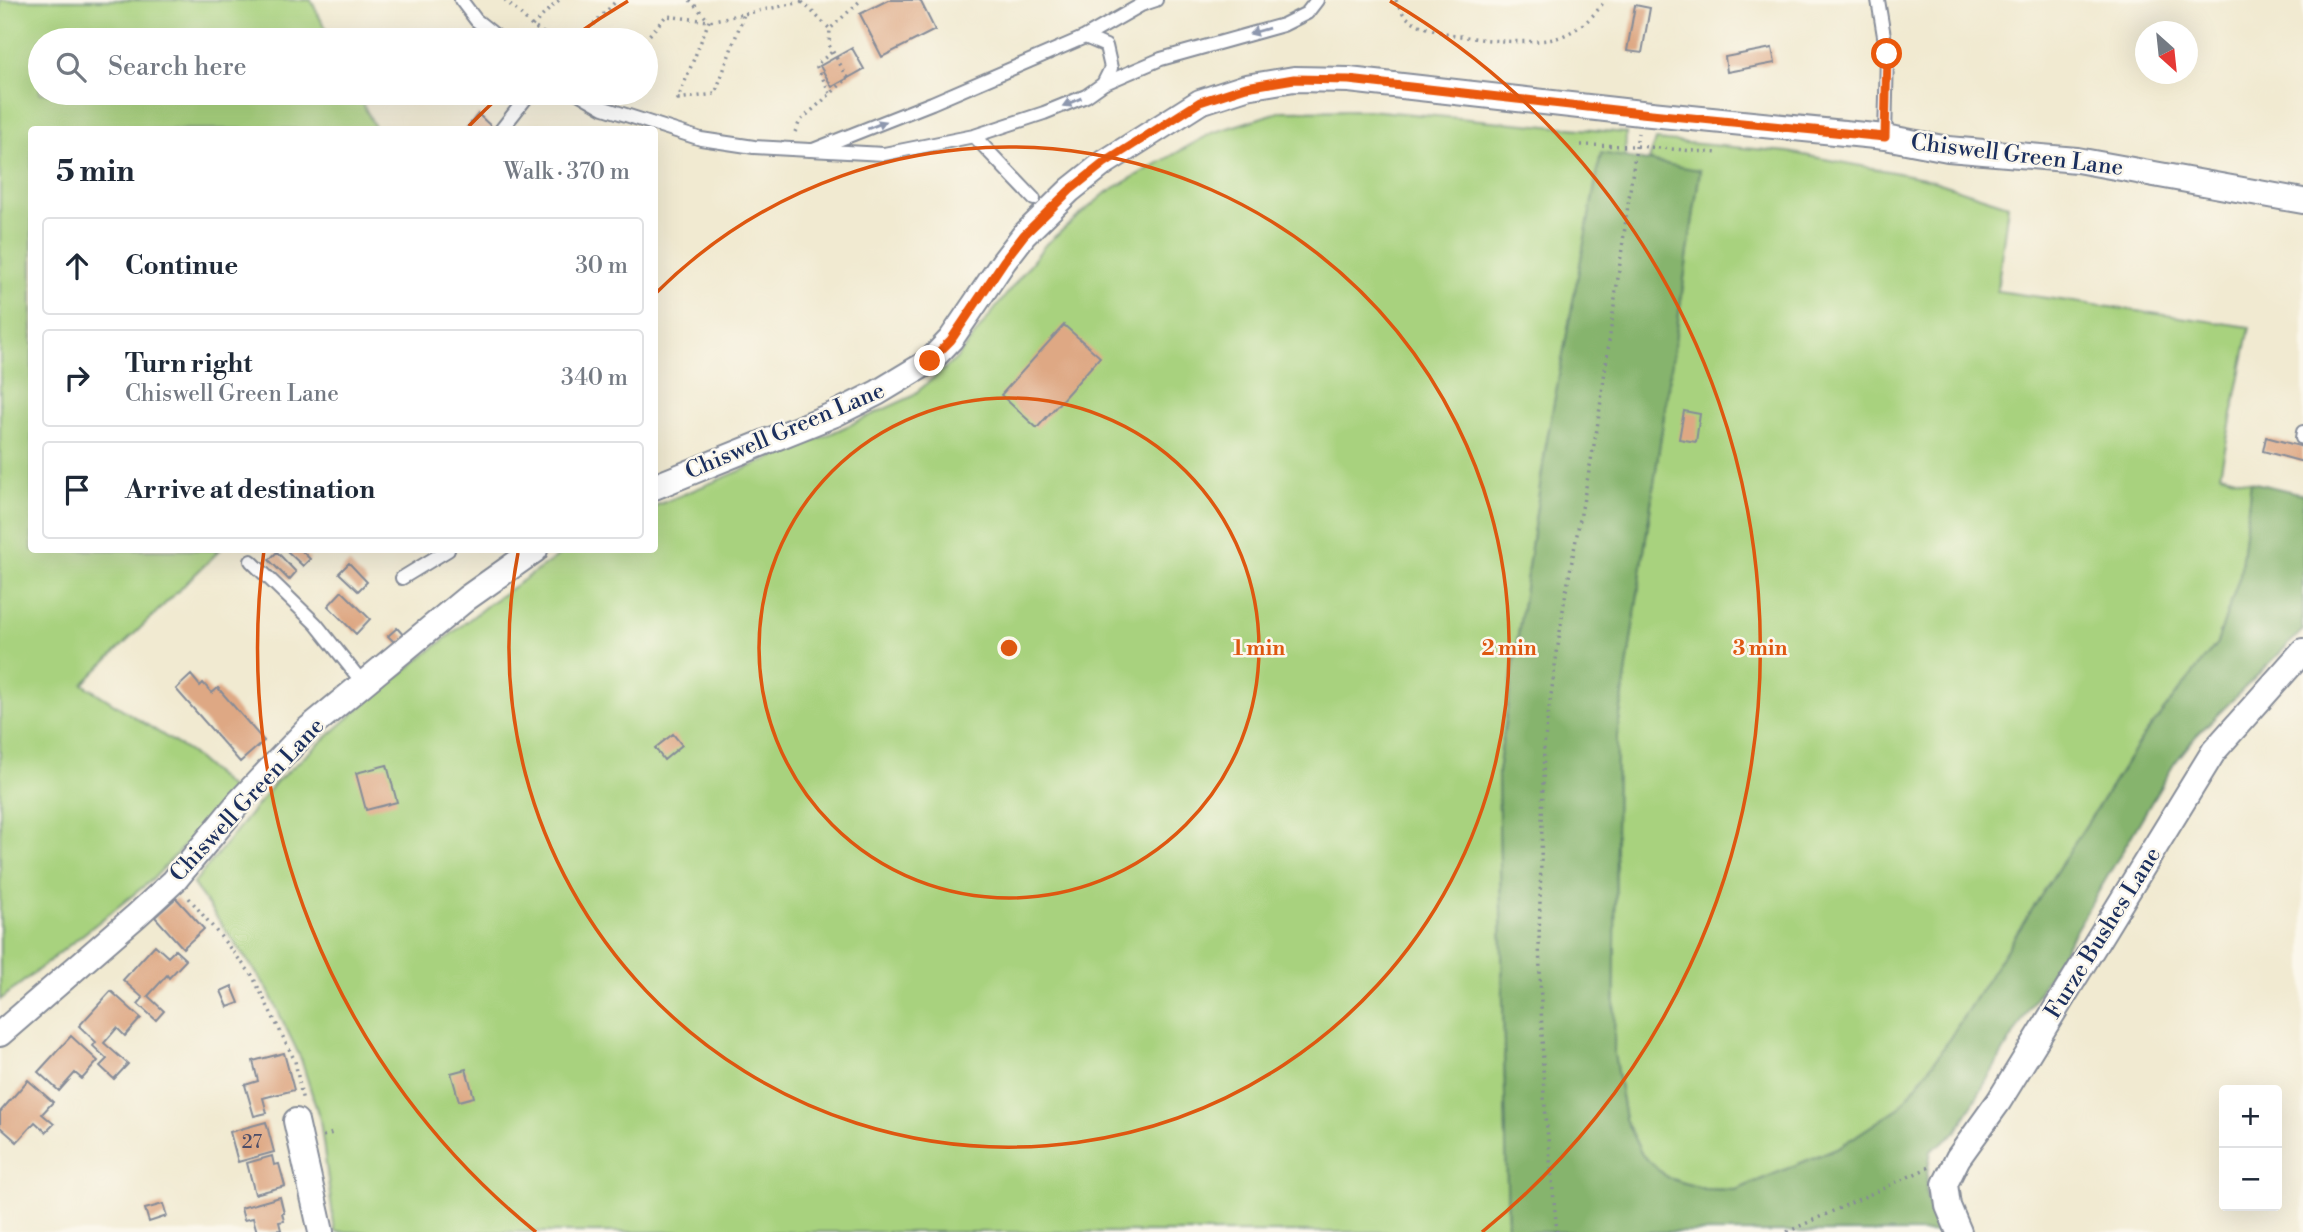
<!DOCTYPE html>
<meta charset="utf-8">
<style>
body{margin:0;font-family:"Libre Bodoni",serif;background:#f6f6f7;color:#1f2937}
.controls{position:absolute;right:21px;bottom:21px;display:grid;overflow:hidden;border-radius:7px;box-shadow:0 7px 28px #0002}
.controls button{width:63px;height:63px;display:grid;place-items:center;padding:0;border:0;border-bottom:2px solid #e0e1e3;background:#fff;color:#1f2937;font:35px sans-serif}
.compass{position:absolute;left:2135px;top:21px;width:63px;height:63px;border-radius:50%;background:#fff;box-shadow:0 7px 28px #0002;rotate:153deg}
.stop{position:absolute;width:21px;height:21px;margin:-16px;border:5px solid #ea580c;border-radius:50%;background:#fff}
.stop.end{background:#ea580c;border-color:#fff;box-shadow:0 2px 7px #0008}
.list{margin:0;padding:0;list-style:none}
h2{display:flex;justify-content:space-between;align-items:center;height:91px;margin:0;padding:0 28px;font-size:30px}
h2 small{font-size:23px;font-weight:400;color:#747a83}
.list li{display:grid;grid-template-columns:46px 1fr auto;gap:21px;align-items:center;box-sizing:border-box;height:98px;margin:0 14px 14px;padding:0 14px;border:2px solid #e0e1e3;border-radius:7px}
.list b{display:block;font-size:26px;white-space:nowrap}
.list p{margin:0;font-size:23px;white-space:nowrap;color:#747a83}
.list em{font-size:23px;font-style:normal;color:#747a83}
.icon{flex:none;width:38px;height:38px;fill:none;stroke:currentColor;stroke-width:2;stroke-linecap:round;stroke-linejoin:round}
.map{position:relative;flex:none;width:2303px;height:1232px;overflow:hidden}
.search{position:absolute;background:#fff;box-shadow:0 7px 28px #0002;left:28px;top:28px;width:630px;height:77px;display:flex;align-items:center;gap:18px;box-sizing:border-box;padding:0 24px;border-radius:38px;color:#747a83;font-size:26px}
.panel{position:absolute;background:#fff;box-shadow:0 7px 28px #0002;left:28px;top:126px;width:630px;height:427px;border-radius:7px}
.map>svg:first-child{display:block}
</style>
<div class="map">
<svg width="2303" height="1232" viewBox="0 0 2303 1232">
<rect width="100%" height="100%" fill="#fbf7ec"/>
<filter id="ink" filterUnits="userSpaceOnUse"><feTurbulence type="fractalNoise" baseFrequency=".0143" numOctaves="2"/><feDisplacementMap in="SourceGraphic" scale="14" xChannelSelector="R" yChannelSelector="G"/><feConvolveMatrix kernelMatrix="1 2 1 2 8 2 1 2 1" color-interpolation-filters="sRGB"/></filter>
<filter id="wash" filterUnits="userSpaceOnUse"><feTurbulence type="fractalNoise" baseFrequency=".00686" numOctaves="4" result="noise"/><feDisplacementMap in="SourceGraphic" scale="28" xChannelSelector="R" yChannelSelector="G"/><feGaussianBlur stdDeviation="1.57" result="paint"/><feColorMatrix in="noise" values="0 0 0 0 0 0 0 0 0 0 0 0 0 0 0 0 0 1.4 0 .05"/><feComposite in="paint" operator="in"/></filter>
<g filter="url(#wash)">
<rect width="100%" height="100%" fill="#f1ead1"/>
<path fill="#a8d27e" stroke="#62806e" stroke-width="2" d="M 0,0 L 311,0 L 331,40 L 40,40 L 40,93 L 357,93 L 376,129 L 32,130 L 32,550 L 220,550 L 83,684 L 191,753 L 235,792 L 153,879 L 0,1000 Z
M 1368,110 L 1626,133 L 1625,157 L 1601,154 L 1546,445 L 1498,771 L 1508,1232 L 335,1232 L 320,1120 L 301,1059 L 267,988 L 193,884 L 276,782 L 372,697 L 490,603 L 567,550 L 654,550 L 655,506 L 832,433 L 911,397 L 956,359 L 1046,244 L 1107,192 L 1212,133 L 1282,111 Z
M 1655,140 L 1788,152 L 1924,178 L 2008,205 L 1997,291 L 2250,327 L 2220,474 L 2251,482 L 2240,575 L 2217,643 L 2140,741 L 1939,1055 L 1900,1107 L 1839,1147 L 1736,1190 L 1704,1189 L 1668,1178 L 1642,1155 L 1625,1119 L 1614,1054 L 1617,736 L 1700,171 L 1649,161 Z"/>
<path fill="#86b46d" stroke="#507266" stroke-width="2" d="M 1601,153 L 1700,170 L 1617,736 L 1614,1054 L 1625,1119 L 1642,1155 L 1668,1178 L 1704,1189 L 1736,1190 L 1839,1147 L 1900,1107 L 1939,1055 L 2140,741 L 2217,643 L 2240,575 L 2251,482 L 2303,494 L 2303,630 L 2196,736 L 2174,764 L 1956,1132 L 1931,1151 C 1924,1187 1923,1199 1939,1232 L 1508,1232 L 1498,772 L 1546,445 Z"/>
<g id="blocks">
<path fill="#dea884" d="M 888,0 L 920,0 L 935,30 L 882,57 L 860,14 Z
M 1635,5 L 1650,8 L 1642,53 L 1627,51 Z
M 852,48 L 864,69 L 832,87 L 820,66 Z
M 1772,48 L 1775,63 L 1727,72 L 1725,57 Z
M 478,114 L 495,130 L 465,130 Z
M 1064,325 L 1100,357 L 1037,428 L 1001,395 Z
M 1684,411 L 1700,414 L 1696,442 L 1679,439 Z
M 2266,437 L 2303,447 L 2303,462 L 2263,451 Z
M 286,550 L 301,550 L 310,559 L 303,566 Z
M 277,552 L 296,572 L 289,580 L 269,560 Z
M 349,563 L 367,582 L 358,591 L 339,573 Z
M 342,591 L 370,619 L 356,634 L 328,606 Z
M 397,628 L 406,638 L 398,646 L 388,636 Z
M 191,675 L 200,686 L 203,683 L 212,693 L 218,688 L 264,741 L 240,762 L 176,689 Z
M 673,734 L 682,745 L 664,760 L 655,748 Z
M 387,765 L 397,802 L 366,810 L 356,773 Z
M 176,898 L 204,929 L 183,948 L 155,917 Z
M 155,945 L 168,957 L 175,950 L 186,960 L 169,978 L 167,975 L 148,996 L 164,1011 L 156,1020 L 138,1004 L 143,998 L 123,980 Z
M 232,986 L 239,1003 L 228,1007 L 221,991 Z
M 111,991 L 141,1018 L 125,1036 L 117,1028 L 104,1043 L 128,1064 L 114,1079 L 100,1066 L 107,1059 L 93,1046 L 96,1042 L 79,1026 Z
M 71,1036 L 98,1061 L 82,1079 L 75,1073 L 59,1091 L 38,1072 Z
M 284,1053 L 294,1090 L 263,1098 L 267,1113 L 254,1116 L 245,1085 L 258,1081 L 253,1061 Z
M 466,1069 L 474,1097 L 459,1101 L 451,1073 Z
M 28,1080 L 53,1102 L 42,1114 L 54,1124 L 46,1132 L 35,1122 L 17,1142 L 0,1127 L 0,1112 Z
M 266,1122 L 274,1152 L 238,1162 L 230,1132 Z
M 272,1156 L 274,1165 L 279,1164 L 285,1186 L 255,1194 L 247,1163 Z
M 280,1197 L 284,1213 L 282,1213 L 284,1221 L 279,1222 L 281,1230 L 257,1232 L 253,1218 L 244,1220 L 241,1208 Z
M 163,1204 L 167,1216 L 149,1222 L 145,1209 Z"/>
</g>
</g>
<g filter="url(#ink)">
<use href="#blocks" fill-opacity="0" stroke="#868c98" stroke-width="2"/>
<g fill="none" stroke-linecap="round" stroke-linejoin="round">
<defs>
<path id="service" d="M 461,0 L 476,20 L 501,40
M 1878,0 L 1887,54 L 1885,137
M 1085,37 L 1141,5 L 1156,0
M 1103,84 L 1161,59 L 1283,25 L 1307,13 L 1317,0
M 578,93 L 604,108 L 701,139 L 754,147 L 884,154 L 974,136 L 1044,113 L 1086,96 L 1103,84 L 1111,68 L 1106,46 L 1085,37 L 932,103 L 813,150
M 501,130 L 530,93
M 974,136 L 1034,199
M 2302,438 L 2303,432
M 251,561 L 316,624 L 362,682
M 402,578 L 448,550"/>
<path id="minor" d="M 654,487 L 835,414 L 877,393 L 930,361 L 951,339 L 1004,261 L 1024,235 L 1070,190 L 1104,163 L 1200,102 L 1246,87 L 1294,79 L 1349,80 L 1641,113 L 1885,137 L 1948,149 L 2077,160 L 2303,201
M 0,1034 L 136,916 L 174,881 L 240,801 L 308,729 L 467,598 L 535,550
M 296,1121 L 321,1232
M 1959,1232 L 1948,1206 L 1945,1184 L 1958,1158 L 1999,1101 L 2214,751 L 2303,651"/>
</defs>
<use href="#service" stroke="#868c98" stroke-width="16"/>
<use href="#minor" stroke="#868c98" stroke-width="28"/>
<path stroke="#868c98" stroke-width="3.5" stroke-dasharray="2 5" stroke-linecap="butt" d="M 505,0 L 532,26 L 555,40
M 690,0 L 709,21 L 678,99 L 715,94 L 744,14
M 1396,0 C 1399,8 1404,17 1412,21 C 1438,38 1531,48 1560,37 C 1580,29 1594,17 1605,0
M 802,2 L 830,29
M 532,26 L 559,0
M 579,40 L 617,0
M 645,40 L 666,16 L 709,21 L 802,2 L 803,0
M 830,93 L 816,65 L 833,51
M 795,132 L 800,121 L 848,78 L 829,45 L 830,29 L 861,0
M 1581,145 L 1637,146 L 1718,153
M 189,898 L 252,975 L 295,1061 L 303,1102
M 323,1136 L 336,1132
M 1557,1232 L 1544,1097 L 1539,940 L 1544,745 L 1564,603 L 1597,429 L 1638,133
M 1787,1232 L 1930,1167"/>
<use href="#service" stroke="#fff" stroke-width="12"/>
<use href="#minor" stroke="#fff" stroke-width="24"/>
</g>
<defs><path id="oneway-solid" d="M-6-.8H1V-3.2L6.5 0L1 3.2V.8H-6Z" transform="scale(1.75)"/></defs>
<g fill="#8d97ae">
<use href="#oneway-solid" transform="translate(1259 31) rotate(164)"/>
<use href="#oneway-solid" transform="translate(1072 102) rotate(157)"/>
<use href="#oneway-solid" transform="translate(877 125) rotate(-22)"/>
</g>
</g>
<g fill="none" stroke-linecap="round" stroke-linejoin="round" filter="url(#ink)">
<path stroke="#ea580c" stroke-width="9" d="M 930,361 L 951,340 L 1004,261 L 1024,235 L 1070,190 L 1104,163 L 1200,102 L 1246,87 L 1294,79 L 1349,80 L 1641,113 L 1885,137 L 1887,54"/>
</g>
<g fill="none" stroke="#de5710" stroke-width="3.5">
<circle cx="1009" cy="648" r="250"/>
<path d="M655 294A500 500 0 1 1 518 553"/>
<path d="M536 1232A751 751 0 0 1 264 550M469 126A751 751 0 0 1 502 94M573 37A751 751 0 0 1 628 1M1390 1A751 751 0 0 1 1482 1232"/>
</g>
<g text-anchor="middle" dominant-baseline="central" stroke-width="5" stroke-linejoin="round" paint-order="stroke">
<g font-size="19" fill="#4c4d68">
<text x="252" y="1142">27</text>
</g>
<g font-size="23" fill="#1b2f5e" stroke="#fbf7ec">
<text transform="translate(2017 155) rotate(7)">Chiswell Green Lane</text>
<text transform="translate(785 431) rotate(-23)">Chiswell Green Lane</text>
<text transform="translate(247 800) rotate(-47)">Chiswell Green Lane</text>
<text transform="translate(2103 933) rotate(-58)">Furze Bushes Lane</text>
</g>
</g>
<circle cx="1009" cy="648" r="10" fill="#de5710" stroke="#fbf7ec" stroke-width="3.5"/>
<g font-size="21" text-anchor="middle" font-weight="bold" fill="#de5710" stroke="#fbf7ec" stroke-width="5" stroke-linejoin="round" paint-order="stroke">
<text x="1259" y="655">1 min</text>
<text x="1509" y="655">2 min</text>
<text x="1760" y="655">3 min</text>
</g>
</svg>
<div class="controls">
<button>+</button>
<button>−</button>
</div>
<svg class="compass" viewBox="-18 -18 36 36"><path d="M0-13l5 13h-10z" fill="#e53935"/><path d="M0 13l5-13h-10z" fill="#747a83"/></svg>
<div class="stop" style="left:1887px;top:54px"></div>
<div class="stop end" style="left:930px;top:361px"></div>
<div class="search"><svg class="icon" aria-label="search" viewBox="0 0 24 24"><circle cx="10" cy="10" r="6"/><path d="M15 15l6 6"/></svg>Search here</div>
<section class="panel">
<h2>5 min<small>Walk · 370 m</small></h2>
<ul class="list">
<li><svg class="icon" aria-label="ahead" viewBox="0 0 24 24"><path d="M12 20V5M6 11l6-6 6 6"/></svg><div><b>Continue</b></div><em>30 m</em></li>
<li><svg class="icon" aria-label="right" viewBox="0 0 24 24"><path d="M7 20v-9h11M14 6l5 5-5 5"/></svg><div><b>Turn right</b><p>Chiswell Green Lane</p></div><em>340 m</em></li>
<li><svg class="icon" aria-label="arrive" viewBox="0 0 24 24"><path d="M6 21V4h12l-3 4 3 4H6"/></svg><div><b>Arrive at destination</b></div></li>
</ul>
</section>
</div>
